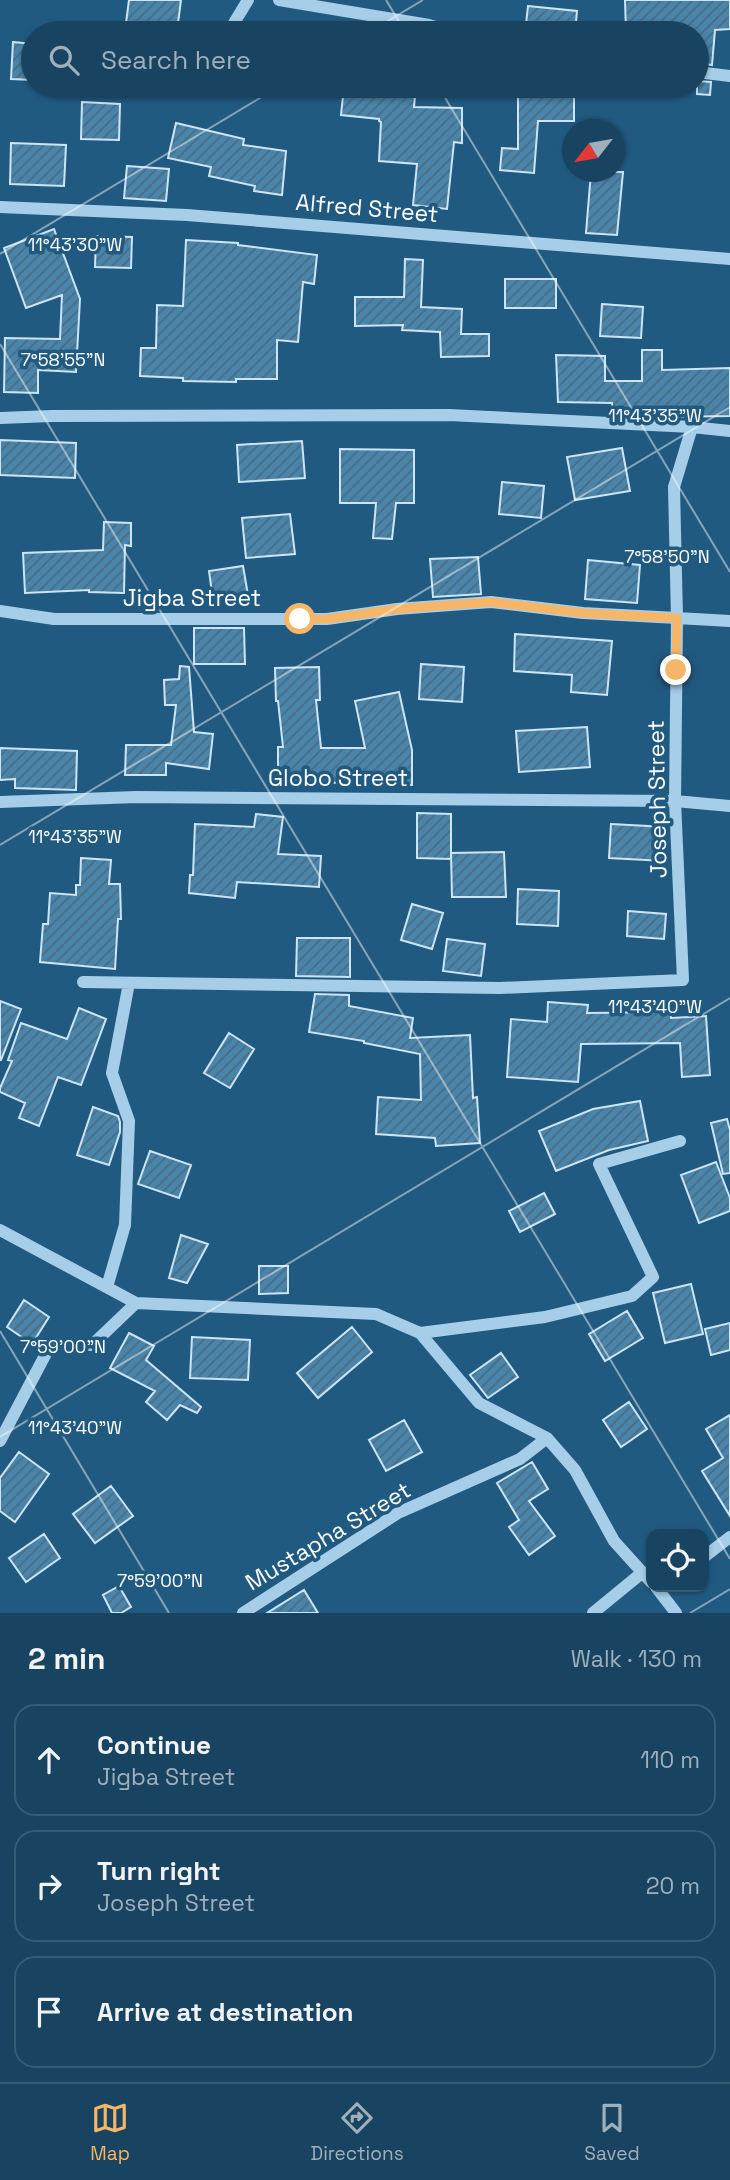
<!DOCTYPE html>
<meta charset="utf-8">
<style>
body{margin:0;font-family:"Space Grotesk",sans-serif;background:#264e6a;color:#f1f3f6}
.controls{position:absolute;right:21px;bottom:21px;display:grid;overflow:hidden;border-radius:14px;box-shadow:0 2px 5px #0004}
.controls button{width:63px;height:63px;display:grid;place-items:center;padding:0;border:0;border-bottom:2px solid #375c76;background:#194461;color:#f1f3f6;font:35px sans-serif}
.compass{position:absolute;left:562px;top:119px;width:63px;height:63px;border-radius:50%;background:#194461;box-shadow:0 2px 5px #0004;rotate:239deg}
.stop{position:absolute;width:21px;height:21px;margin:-16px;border:5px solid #f5b668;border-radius:50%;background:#fff}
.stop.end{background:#f5b668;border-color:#fff;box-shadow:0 2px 7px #0008}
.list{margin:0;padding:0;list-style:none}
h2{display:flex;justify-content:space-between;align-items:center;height:91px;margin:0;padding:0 28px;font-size:30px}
h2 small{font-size:23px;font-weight:400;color:#9fb0bd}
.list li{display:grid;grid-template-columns:46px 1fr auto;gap:21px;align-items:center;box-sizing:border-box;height:112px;margin:0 14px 14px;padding:0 14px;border:2px solid #375c76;border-radius:21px}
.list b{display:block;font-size:26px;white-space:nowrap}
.list p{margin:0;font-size:23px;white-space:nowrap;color:#9fb0bd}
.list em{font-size:23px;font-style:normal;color:#9fb0bd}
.icon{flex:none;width:38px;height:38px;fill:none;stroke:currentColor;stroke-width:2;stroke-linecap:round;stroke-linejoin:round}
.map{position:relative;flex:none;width:730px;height:1613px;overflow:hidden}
.search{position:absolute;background:#194461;box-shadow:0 2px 5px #0004;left:21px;right:21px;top:21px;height:77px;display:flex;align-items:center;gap:18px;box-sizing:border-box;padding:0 24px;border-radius:38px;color:#9fb0bd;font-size:26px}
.sheet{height:469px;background:#194461}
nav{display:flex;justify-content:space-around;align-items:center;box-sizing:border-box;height:98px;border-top:2px solid #375c76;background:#194461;font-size:19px;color:#9fb0bd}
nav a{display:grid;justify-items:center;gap:4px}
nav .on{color:#f5b668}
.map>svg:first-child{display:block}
</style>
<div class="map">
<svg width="730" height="1613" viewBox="0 0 730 1613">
<defs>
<pattern id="building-hatch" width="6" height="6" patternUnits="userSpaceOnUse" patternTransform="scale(1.75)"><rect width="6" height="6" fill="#4984aa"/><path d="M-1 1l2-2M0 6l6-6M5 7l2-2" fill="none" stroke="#4a6b80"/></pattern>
</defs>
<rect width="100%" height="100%" fill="#215a81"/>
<path fill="url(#building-hatch)" stroke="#cbe5f6" stroke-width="2" d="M 129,0 L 181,0 L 177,31 L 126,23 Z
M 625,0 L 730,0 L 730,29 L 715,30 L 712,65 L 697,63 L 697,33 L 626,33 Z
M 528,6 L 577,11 L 575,33 L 525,33 Z
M 13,42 L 33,44 L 33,80 L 11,79 Z
M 697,81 L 711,82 L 710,95 L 697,94 Z
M 344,86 L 416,86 L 414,107 L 462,108 L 462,143 L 454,142 L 447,209 L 413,205 L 417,164 L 379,161 L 381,122 L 379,121 L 379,119 L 341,115 Z
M 518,86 L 574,86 L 574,121 L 538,121 L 534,173 L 500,170 L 502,148 L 518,149 Z
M 82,102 L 120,104 L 119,140 L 81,139 Z
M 176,123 L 244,139 L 243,145 L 286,151 L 282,195 L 254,191 L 255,186 L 209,176 L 211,167 L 168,158 Z
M 11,143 L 66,145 L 64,186 L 10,184 Z
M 127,166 L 169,169 L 166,201 L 124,198 Z
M 591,172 L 623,172 L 617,235 L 586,233 Z
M 54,229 L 80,299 L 76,372 L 38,370 L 38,393 L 4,392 L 5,338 L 60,339 L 62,295 L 26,308 L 4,248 Z
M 96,236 L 132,237 L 131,268 L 95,267 Z
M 186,240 L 238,243 L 238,245 L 317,255 L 314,284 L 303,282 L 298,342 L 277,340 L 277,379 L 236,379 L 236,382 L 183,381 L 183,378 L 140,376 L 141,348 L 156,348 L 157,305 L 183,306 Z
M 405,259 L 423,260 L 421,307 L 462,309 L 461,334 L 489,334 L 489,356 L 441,357 L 440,332 L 402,330 L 403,325 L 355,326 L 355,297 L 404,297 Z
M 505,279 L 556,279 L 556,308 L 505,308 Z
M 602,304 L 643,307 L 641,338 L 600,336 Z
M 642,350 L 662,350 L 662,370 L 730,368 L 730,416 L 669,417 L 613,414 L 612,403 L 558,402 L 556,355 L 605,356 L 605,381 L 642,381 Z
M 0,440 L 76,443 L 75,478 L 0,475 Z
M 302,441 L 305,478 L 239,482 L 237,445 Z
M 622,448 L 630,491 L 575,500 L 567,457 Z
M 340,449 L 414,450 L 414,503 L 396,503 L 392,539 L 373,538 L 376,503 L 340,503 Z
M 502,482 L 544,486 L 541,518 L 499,514 Z
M 290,514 L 295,554 L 246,558 L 242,518 Z
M 104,522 L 131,523 L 131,546 L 125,545 L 124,593 L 89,592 L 89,590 L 25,593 L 23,553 L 103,550 Z
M 478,557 L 481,594 L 433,597 L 430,559 Z
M 588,560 L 640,565 L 637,603 L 585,599 Z
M 243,566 L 248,595 L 213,600 L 209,571 Z
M 194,628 L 244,628 L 245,664 L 194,664 Z
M 515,634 L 612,641 L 607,695 L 571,692 L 572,675 L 514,671 Z
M 421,664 L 464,667 L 462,702 L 419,699 Z
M 180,666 L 189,667 L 194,732 L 213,734 L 209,769 L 166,763 L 166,775 L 125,775 L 126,745 L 171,745 L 176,705 L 165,705 L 164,680 L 179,679 Z
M 319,667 L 320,700 L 316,700 L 321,748 L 365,748 L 355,701 L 399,692 L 412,750 L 412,785 L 278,781 L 278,747 L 283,747 L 278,701 L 276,701 L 275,668 Z
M 587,727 L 590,767 L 519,772 L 516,731 Z
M 0,748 L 77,751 L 76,790 L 15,788 L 15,779 L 0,780 Z
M 417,813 L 451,814 L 451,859 L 417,858 Z
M 256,814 L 283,817 L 278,854 L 321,856 L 319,887 L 237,882 L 235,898 L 189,893 L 190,875 L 193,875 L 195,824 L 254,827 Z
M 611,824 L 666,827 L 664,861 L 609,858 Z
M 504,852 L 506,897 L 452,897 L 451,853 Z
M 81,858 L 111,860 L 109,884 L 120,884 L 121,919 L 118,919 L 115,969 L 40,962 L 43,924 L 48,924 L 50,893 L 76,895 L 76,885 L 80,885 Z
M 518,889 L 559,891 L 558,926 L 517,924 Z
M 412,904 L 443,913 L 432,949 L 401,940 Z
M 628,911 L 666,914 L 664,939 L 627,936 Z
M 297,938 L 350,938 L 350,977 L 296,976 Z
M 447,939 L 485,944 L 481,976 L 443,971 Z
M 315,994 L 349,995 L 349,1006 L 413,1018 L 410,1038 L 470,1035 L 473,1098 L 477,1097 L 480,1143 L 436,1146 L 435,1138 L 376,1134 L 378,1097 L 421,1100 L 420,1054 L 364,1043 L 364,1041 L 309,1032 Z
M 0,1001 L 21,1009 L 1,1060 L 0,1060 Z
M 548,1002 L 588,1005 L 587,1013 L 671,1012 L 671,1018 L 706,1016 L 710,1075 L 682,1077 L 680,1043 L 581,1044 L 578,1082 L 507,1077 L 511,1019 L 547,1022 Z
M 79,1008 L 106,1019 L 81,1085 L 58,1077 L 39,1126 L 19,1118 L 25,1103 L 0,1092 L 0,1088 L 12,1061 L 8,1060 L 21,1023 L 67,1039 Z
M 229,1033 L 254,1049 L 230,1088 L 204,1073 Z
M 640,1101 L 648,1141 L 609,1150 L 556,1171 L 539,1131 L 593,1109 Z
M 93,1107 L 118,1116 L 120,1122 L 120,1132 L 109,1165 L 77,1155 Z
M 727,1119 L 730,1130 L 730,1173 L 723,1174 L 711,1123 Z
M 150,1151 L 191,1165 L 179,1198 L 138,1184 Z
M 716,1162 L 730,1198 L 730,1211 L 699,1223 L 681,1175 Z
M 544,1193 L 555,1214 L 520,1232 L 509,1211 Z
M 181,1235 L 208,1244 L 187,1283 L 169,1278 Z
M 259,1266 L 288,1266 L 288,1293 L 259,1294 Z
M 691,1284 L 703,1334 L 665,1343 L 653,1293 Z
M 24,1300 L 49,1317 L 32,1344 L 7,1327 Z
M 627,1311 L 643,1338 L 605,1361 L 589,1334 Z
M 730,1323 L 730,1350 L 711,1355 L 705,1329 Z
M 352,1327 L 372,1352 L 318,1398 L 297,1373 Z
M 129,1333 L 154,1346 L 146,1360 L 201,1407 L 197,1413 L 180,1405 L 167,1420 L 146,1402 L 155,1391 L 110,1368 Z
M 192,1337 L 250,1340 L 248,1380 L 190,1378 Z
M 501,1353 L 518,1377 L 488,1398 L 470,1375 Z
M 629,1402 L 647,1429 L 621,1447 L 603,1420 Z
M 730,1415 L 730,1516 L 702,1471 L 723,1458 L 706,1429 Z
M 404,1420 L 422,1452 L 386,1471 L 369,1440 Z
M 19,1452 L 49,1474 L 15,1522 L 0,1511 L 0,1478 Z
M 532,1462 L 548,1489 L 529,1501 L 555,1536 L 529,1555 L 509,1527 L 519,1520 L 497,1483 Z
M 111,1486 L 133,1516 L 95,1543 L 73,1514 Z
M 44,1534 L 60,1558 L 26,1582 L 9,1558 Z
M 119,1586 L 131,1607 L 121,1613 L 112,1613 L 103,1595 Z
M 304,1590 L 318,1613 L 267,1613 Z"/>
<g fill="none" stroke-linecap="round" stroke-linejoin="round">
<path stroke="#a7cee8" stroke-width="12" d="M 279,0 L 429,25 L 454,33
M 234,23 L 248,0
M 697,72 L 730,76
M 0,207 L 187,215 L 730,259
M 0,418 L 52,416 L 449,415 L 692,427 L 674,487 L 677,618 L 730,621
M 692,427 L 730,431
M 0,611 L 54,619 L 327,619 L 397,609 L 491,602 L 583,613 L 677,618 L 675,801 L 683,980 L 500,988 L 83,982
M 0,802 L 136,797 L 675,801 L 730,806
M 0,1230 L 136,1303 L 376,1314 L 420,1333 L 479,1403 L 547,1438 L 575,1470 L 614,1541 L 651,1582
M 107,1287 L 125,1225 L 129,1121 L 112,1073 L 129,983
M 420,1333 L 545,1317 L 632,1296 L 653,1277 L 599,1164 L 680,1141
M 0,1441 L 51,1344 L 92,1345 L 136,1303
M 704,1557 L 730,1537
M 656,1587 L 676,1613
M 243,1613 L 398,1513 L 520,1459 L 547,1438
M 593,1613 L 643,1572"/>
</g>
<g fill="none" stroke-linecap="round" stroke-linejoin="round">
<path stroke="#f5b668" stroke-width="9" d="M 300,619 L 327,619 L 397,609 L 491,602 L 583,613 L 677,618 L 676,670"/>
</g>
<path fill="none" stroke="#fff" stroke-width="2" stroke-opacity="0.45" d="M 386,0 L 406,33M 368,33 L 423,0M 438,86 L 730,572M 0,254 L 280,86M 0,344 L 730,1559M 0,845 L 730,407M 0,1331 L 169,1613M 0,1437 L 730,998M 690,1613 L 730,1589"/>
<g text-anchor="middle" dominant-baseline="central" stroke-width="7" stroke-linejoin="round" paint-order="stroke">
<g font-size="23" fill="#fff" stroke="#215a81">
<text transform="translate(367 208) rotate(5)">Alfred Street</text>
<text x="192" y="598">Jigba Street</text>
<text x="338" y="778">Globo Street</text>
<text transform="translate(657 799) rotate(-91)">Joseph Street</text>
<text transform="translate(328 1536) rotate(-31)">Mustapha Street</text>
</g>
</g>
<g font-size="18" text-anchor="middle" fill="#fff" stroke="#215a81" stroke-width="7" stroke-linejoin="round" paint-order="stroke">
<text x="75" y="251">11°43'30"W</text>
<text x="63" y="366">7°58'55"N</text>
<text x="655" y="422">11°43'35"W</text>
<text x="667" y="563">7°58'50"N</text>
<text x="75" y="843">11°43'35"W</text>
<text x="655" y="1013">11°43'40"W</text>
<text x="63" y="1353">7°59'00"N</text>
<text x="75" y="1434">11°43'40"W</text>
<text x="160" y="1587">7°59'00"N</text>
</g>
</svg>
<div class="controls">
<button><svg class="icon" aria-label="locate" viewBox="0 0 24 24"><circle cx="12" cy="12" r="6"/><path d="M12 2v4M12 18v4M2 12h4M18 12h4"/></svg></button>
</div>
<svg class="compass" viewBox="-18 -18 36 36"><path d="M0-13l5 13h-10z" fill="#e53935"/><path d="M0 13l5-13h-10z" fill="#9fb0bd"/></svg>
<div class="stop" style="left:300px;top:619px"></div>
<div class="stop end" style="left:676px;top:670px"></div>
<div class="search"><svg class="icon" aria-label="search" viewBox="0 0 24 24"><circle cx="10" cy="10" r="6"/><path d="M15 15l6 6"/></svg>Search here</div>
</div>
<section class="sheet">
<h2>2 min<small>Walk · 130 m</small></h2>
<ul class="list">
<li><svg class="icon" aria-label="ahead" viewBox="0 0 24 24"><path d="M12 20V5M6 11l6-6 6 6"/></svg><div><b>Continue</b><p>Jigba Street</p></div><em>110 m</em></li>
<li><svg class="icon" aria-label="right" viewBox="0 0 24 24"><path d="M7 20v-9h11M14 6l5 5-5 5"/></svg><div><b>Turn right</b><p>Joseph Street</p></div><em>20 m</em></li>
<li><svg class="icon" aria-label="arrive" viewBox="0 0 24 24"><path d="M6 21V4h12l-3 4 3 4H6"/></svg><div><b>Arrive at destination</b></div></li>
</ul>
</section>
<nav>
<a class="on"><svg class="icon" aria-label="map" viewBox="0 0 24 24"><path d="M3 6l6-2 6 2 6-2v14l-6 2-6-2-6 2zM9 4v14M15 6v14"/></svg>Map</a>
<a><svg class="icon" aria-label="directions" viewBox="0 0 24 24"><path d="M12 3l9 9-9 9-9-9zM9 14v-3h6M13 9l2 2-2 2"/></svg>Directions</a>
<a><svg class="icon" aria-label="saved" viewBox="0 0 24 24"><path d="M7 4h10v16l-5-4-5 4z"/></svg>Saved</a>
</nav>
